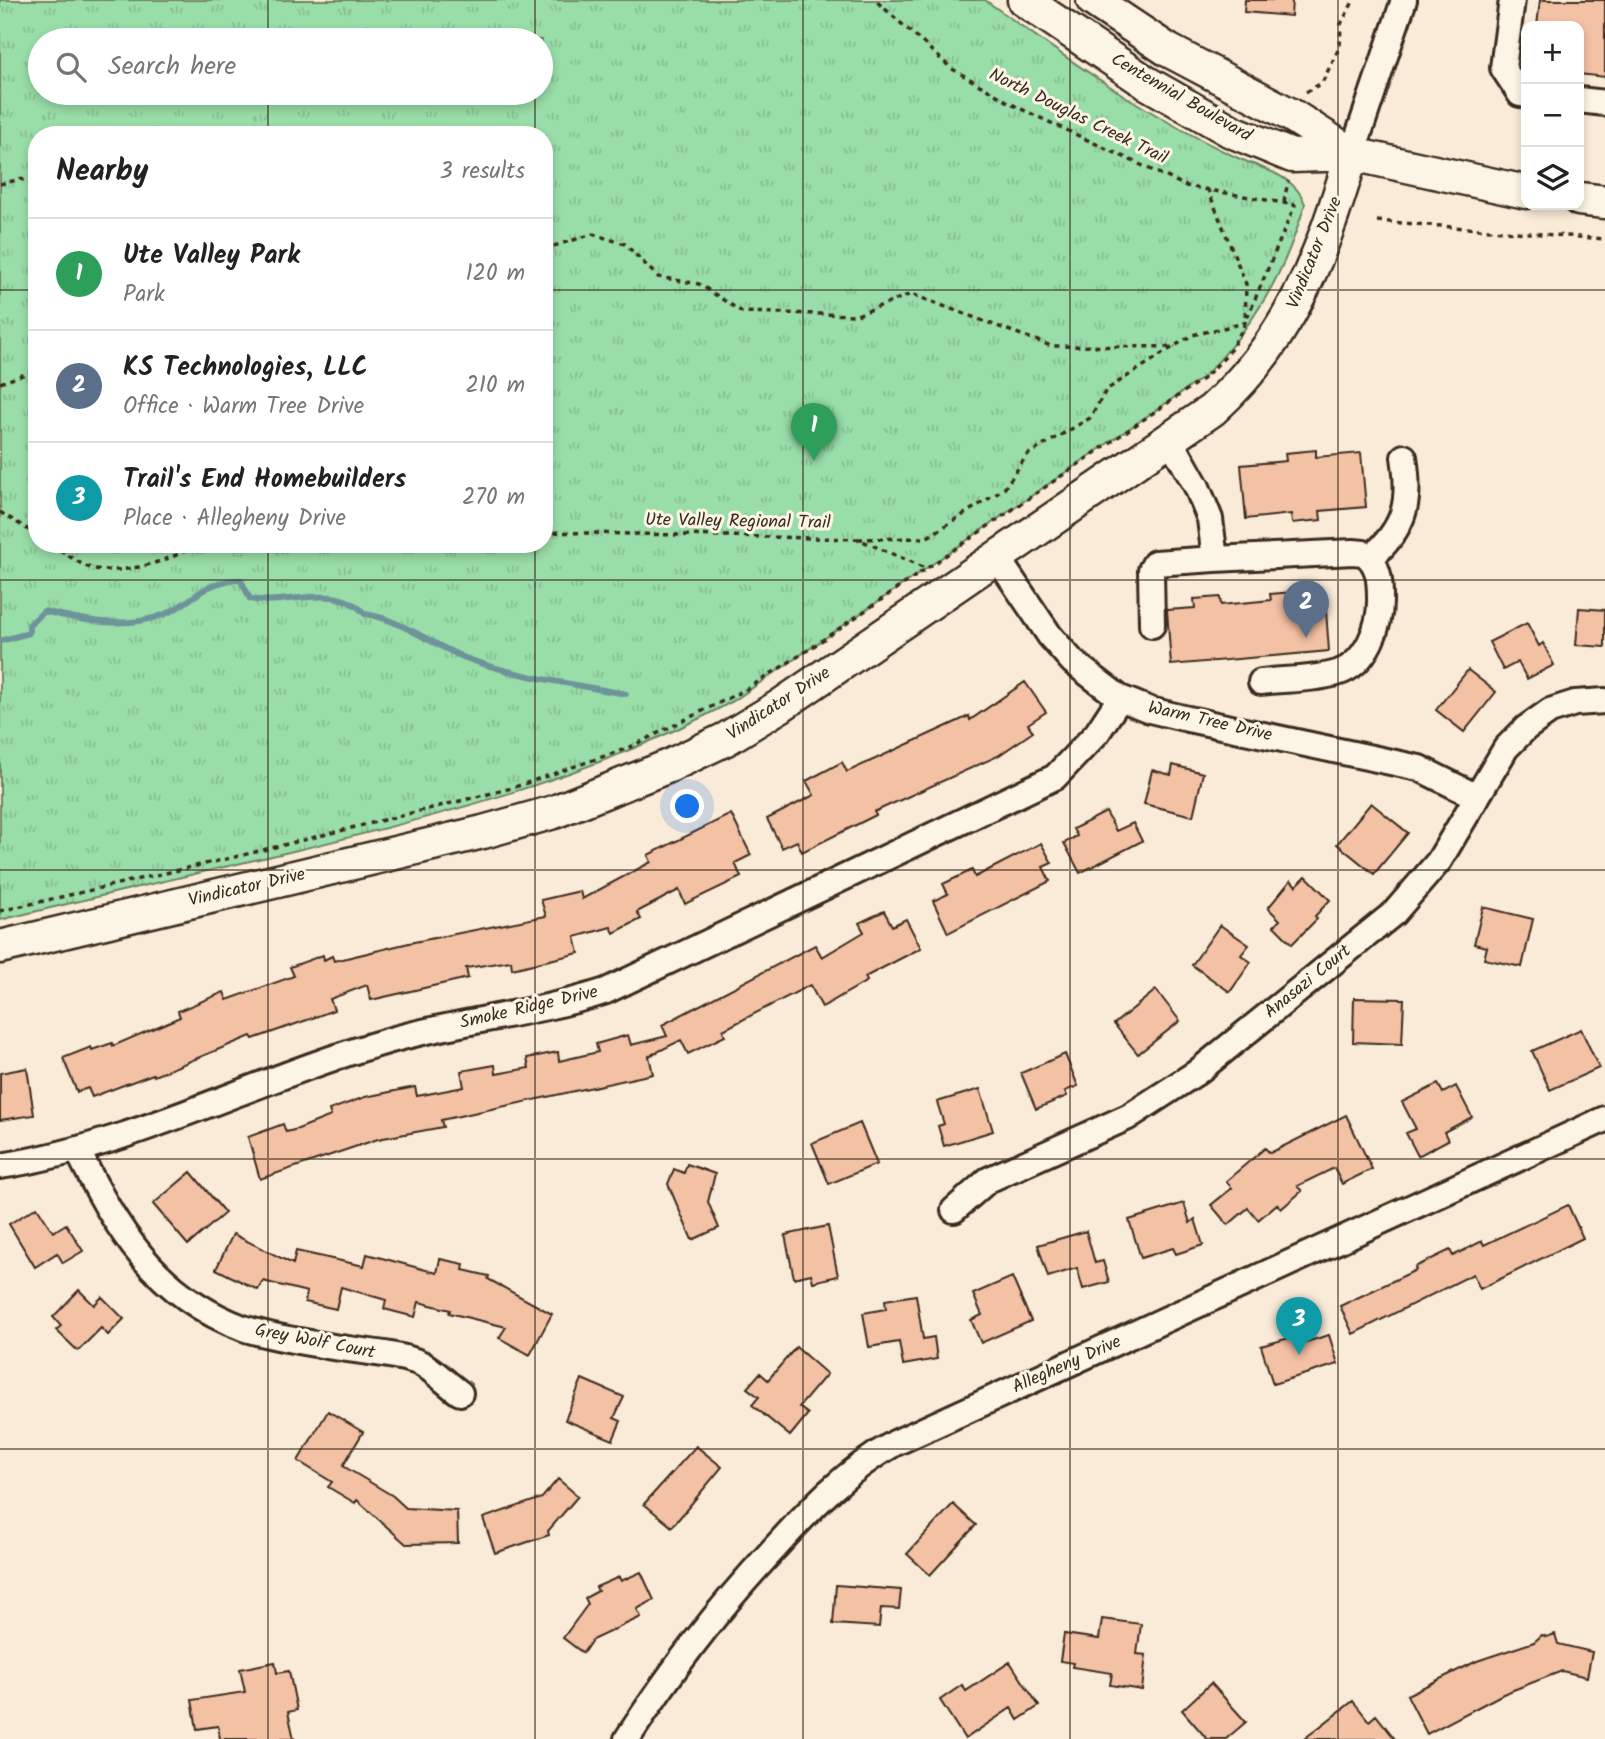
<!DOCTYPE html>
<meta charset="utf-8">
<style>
body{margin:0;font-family:Kalam,sans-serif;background:#f6f6f6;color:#222}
.controls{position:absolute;right:21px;top:21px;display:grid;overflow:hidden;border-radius:14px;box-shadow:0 4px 10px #0003}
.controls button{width:63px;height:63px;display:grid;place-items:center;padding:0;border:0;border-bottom:2px solid #e0e0e0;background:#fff;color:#222;font:35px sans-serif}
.you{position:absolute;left:688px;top:807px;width:24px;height:24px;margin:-18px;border:5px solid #fff;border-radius:50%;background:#1a73e8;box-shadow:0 0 0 10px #1a73e833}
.badge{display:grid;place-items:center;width:46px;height:46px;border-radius:50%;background:#1a73e8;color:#fff;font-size:23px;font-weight:700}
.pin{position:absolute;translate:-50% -58px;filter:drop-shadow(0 2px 4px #0008)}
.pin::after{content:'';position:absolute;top:37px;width:24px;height:21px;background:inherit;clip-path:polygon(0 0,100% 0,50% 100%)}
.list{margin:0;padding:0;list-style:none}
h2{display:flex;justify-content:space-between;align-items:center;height:91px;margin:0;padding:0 28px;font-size:30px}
h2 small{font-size:23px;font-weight:400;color:#767676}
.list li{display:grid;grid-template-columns:46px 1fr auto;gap:21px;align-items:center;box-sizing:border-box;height:112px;padding:0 28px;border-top:2px solid #e0e0e0}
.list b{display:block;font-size:26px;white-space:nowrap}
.list p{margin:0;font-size:23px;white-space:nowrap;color:#767676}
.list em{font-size:23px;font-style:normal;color:#767676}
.icon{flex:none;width:38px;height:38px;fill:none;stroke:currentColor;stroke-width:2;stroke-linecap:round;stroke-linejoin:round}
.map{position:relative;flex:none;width:1605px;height:1739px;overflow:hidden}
.search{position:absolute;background:#fff;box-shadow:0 4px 10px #0003;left:28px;top:28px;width:525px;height:77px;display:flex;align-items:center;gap:18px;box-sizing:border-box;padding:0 24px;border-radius:38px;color:#767676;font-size:26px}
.panel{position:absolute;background:#fff;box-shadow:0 4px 10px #0003;left:28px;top:126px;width:525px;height:427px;border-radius:28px}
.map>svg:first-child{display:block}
</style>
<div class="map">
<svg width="1605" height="1739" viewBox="0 0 1605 1739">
<defs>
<pattern id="park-tufts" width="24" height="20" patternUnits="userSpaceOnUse" patternTransform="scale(1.75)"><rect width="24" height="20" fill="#99dda8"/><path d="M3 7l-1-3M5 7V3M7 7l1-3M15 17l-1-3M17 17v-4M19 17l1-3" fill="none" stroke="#85be90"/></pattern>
</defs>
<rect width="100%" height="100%" fill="#faebd8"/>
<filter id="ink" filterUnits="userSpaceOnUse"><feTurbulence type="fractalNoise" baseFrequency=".0143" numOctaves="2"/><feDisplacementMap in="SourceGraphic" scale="14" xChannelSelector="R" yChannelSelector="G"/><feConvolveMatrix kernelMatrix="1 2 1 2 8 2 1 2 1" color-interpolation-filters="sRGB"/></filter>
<g filter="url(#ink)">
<path fill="url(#park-tufts)" stroke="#6a8463" stroke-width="2" fill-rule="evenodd" d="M 0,0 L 985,0 C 1066,58 1147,116 1238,158 C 1263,169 1296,176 1305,204 C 1284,275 1255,324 1204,377 L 735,700 C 595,776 444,815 289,852 C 193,874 96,897 0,920 ZM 40,40 L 541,40 L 541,93 L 40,93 ZM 37,135 L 544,135 L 544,544 L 37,544 Z"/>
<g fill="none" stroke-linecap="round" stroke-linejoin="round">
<path stroke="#6d949a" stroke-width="6" d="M 0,641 L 29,633 L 29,625 L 44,611 C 82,621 125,629 163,615 C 195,602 202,580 241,580 L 250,599 C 288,607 335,580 365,614 C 401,619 434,646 468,659 C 518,677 573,684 626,694"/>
</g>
<path fill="#f3c1a4" stroke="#3b2a1e" stroke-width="2" d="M 1245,0 L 1292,0 L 1291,16 L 1244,12 Z
M 1540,0 L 1605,0 L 1605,77 L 1579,74 L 1579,26 L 1537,26 Z
M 1316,450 L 1316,457 L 1361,453 L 1366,507 L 1320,511 L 1321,520 L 1292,523 L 1291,514 L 1246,519 L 1241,465 L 1286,461 L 1285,453 Z
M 1294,592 L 1295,599 L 1325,597 L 1329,651 L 1171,665 L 1167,610 L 1195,608 L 1194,599 L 1220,597 L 1221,605 L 1271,600 L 1270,594 Z
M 1579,608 L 1605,610 L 1605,647 L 1576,645 Z
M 1527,623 L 1539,646 L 1543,643 L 1554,665 L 1527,679 L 1518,662 L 1503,670 L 1489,642 Z
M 1468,670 L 1496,692 L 1464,732 L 1436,710 Z
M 1025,682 L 1046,712 L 1028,724 L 1033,732 L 998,756 L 874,812 L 876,815 L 802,852 L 797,841 L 782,848 L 767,819 L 814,795 L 806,781 L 842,762 L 847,772 L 969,716 L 970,720 Z
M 1173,765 L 1203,773 L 1193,816 L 1144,804 L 1152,770 L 1171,775 Z
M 1371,803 L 1408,833 L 1374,874 L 1337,844 Z
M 1106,812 L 1116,831 L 1133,823 L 1142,841 L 1080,873 L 1064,843 L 1077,836 L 1073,829 Z
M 731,814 L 751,855 L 735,863 L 741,877 L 685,904 L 679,890 L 637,912 L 641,919 L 614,933 L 611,927 L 575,937 L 579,953 L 512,969 L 511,961 L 466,968 L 468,978 L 371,1000 L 367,985 L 330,999 L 334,1010 L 310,1019 L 253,1039 L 251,1036 L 154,1076 L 153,1074 L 92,1097 L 88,1088 L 77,1092 L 63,1058 L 91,1047 L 92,1050 L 112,1043 L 113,1046 L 180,1017 L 178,1011 L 224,992 L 227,1000 L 294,976 L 290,967 L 323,955 L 324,960 L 332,956 L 334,961 L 409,943 L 546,916 L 541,900 L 580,891 L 582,899 L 651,862 L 648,855 Z
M 1041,843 L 1052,863 L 1043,867 L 1050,881 L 948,933 L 933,901 L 948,894 L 943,884 L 972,870 L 975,877 Z
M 1306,876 L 1330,900 L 1315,916 L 1317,919 L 1292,944 L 1274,926 L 1280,920 L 1268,908 L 1291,880 L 1296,886 Z
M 1483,907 L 1533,919 L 1522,967 L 1484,959 L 1487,947 L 1474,944 Z
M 884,911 L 892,926 L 906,919 L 921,948 L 865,977 L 867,981 L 822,1007 L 810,985 L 723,1030 L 725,1036 L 688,1054 L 681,1040 L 649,1056 L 653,1074 L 441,1120 L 443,1127 L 378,1139 L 260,1179 L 248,1137 L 283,1124 L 286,1132 L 298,1129 L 331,1116 L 329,1110 L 365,1097 L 415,1087 L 417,1096 L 464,1087 L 461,1071 L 495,1065 L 496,1074 L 529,1068 L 527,1058 L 558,1052 L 559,1061 L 598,1052 L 596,1044 L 628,1035 L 631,1045 L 667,1036 L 662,1025 L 815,945 L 822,957 L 864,932 L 859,923 Z
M 1220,925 L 1249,945 L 1241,955 L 1251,962 L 1230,992 L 1192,965 Z
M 1156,990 L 1180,1021 L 1138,1054 L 1114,1024 Z
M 1354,998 L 1404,999 L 1402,1044 L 1353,1042 Z
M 1581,1029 L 1599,1068 L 1550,1090 L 1532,1051 Z
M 1065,1054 L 1078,1086 L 1065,1091 L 1067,1096 L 1036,1109 L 1021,1073 Z
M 27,1068 L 34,1115 L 0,1120 L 0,1073 Z
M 1438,1084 L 1443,1093 L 1456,1086 L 1472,1117 L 1444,1132 L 1448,1140 L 1418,1156 L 1406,1133 L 1416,1129 L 1402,1102 Z
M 980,1089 L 993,1131 L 944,1146 L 938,1126 L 944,1124 L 937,1102 Z
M 1346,1115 L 1372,1169 L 1342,1184 L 1334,1168 L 1297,1186 L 1302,1191 L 1281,1209 L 1277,1204 L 1258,1220 L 1248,1208 L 1228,1225 L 1211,1205 L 1232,1188 L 1226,1181 L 1265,1148 L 1270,1153 Z
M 860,1123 L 877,1164 L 829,1184 L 812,1143 Z
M 687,1164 L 715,1174 L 708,1202 L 719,1228 L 692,1240 L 668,1184 L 674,1169 L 684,1173 Z
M 191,1172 L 225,1213 L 188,1245 L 153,1204 Z
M 1184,1203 L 1190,1223 L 1195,1219 L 1203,1245 L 1176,1254 L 1173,1248 L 1141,1258 L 1129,1220 Z
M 1568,1205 L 1583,1238 L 1480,1289 L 1473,1274 L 1353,1334 L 1340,1306 L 1416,1270 L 1415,1267 L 1450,1250 L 1453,1256 L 1482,1241 L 1484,1245 Z
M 37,1207 L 53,1232 L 66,1224 L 83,1251 L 63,1263 L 57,1253 L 35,1267 L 9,1224 Z
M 828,1226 L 838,1276 L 813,1282 L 811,1274 L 794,1278 L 785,1235 Z
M 1086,1231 L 1095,1263 L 1103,1261 L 1109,1282 L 1083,1289 L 1077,1268 L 1048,1277 L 1038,1245 Z
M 233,1234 L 293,1264 L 296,1251 L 364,1266 L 367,1254 L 437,1273 L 440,1259 L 464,1264 L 463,1270 L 489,1276 L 488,1279 L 552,1314 L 530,1355 L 499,1338 L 506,1327 L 449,1313 L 450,1310 L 419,1302 L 415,1317 L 384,1309 L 386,1300 L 341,1287 L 336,1309 L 305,1302 L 307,1292 L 263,1281 L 258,1290 L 216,1269 Z
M 1012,1277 L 1031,1321 L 981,1343 L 971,1320 L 982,1315 L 973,1294 Z
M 79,1290 L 94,1305 L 102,1297 L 124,1319 L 108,1335 L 101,1328 L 78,1351 L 56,1330 L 61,1326 L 53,1317 Z
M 916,1295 L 923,1339 L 934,1337 L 937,1359 L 903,1365 L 899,1342 L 869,1347 L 863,1313 L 886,1309 L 885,1300 Z
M 1329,1335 L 1338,1364 L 1273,1384 L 1261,1346 L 1296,1336 L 1299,1344 Z
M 796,1347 L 827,1374 L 799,1407 L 808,1414 L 790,1436 L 752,1405 L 759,1397 L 747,1388 L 760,1373 L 768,1380 Z
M 582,1379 L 624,1397 L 614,1418 L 621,1421 L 613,1440 L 565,1420 Z
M 328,1411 L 363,1432 L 343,1466 L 393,1496 L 406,1508 L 457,1511 L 458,1543 L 406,1544 L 357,1500 L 355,1503 L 328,1487 L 332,1482 L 298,1461 Z
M 696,1446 L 722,1467 L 672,1527 L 644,1504 Z
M 558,1479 L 578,1496 L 548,1531 L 549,1535 L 495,1553 L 483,1518 L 542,1498 Z
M 953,1504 L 976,1525 L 930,1575 L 907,1554 Z
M 641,1572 L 654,1600 L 637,1609 L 641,1617 L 592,1640 L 583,1653 L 563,1638 L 588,1604 L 585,1598 L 598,1591 L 596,1587 L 619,1577 L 621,1581 Z
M 836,1585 L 901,1590 L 899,1609 L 881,1608 L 879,1627 L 833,1624 Z
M 1102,1619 L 1141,1624 L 1137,1654 L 1146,1655 L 1142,1690 L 1110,1685 L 1112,1673 L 1072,1667 L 1073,1663 L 1060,1661 L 1064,1634 L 1099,1639 Z
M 1555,1634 L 1558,1644 L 1592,1652 L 1587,1677 L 1562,1671 L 1503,1694 L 1427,1734 L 1407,1695 L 1477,1661 L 1534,1642 L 1542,1635 L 1547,1637 Z
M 275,1662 L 277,1673 L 289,1671 L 297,1710 L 288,1712 L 294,1739 L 220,1739 L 218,1726 L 197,1729 L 192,1700 L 245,1692 L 240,1669 Z
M 1010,1662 L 1039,1706 L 1018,1720 L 1011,1708 L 965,1739 L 940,1700 L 962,1685 L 966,1691 Z
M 1211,1683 L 1246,1722 L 1226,1739 L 1207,1739 L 1182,1710 Z
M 1353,1701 L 1369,1721 L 1376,1715 L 1395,1739 L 1304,1739 Z"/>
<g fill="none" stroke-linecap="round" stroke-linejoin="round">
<defs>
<path id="minor" d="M 1512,0 L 1503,68 L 1520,94 L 1526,95
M 1579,100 L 1605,103
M 1352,154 L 1404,0
M 1170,439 L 1197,487 L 1210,519 L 1215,559 L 1353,552 L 1364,553 C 1379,564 1380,581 1380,597 C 1381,625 1367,664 1337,673 C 1314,680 1284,679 1261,682
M 1371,558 C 1406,526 1411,502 1404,457
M 998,559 L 1050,636 L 1073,662 L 1120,698 L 1150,710 L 1188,719 L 1419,768 L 1477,797
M 1152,625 L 1151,570 L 1155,563 L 1215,559
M 77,1149 C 116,1229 155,1295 243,1328 C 270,1337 299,1341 327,1346 C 349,1350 405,1354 422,1364 C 435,1371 447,1384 460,1393
M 0,1166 C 133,1146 255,1079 384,1042 C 457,1020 534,1015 606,991 L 1055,777 L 1097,733 L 1120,698
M 954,1210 L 988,1180 L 1128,1117 L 1196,1073 L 1394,913 L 1439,861 L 1506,748 L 1526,728 L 1550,711 L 1575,703 L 1605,701
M 627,1739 C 670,1672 717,1610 771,1552 C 810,1509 845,1471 895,1443 L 1605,1119"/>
<path id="major" d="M 1024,0 L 1147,83 L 1231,131 L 1292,156 L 1352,154 L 1526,192
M 1093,0 L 1168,50 L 1291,115 L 1352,154
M 1579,199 L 1605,202
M 0,947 L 483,832 L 554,812 L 669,766 L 726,739 L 780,706 L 1212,410 C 1293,337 1321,255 1352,154"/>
</defs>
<use href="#minor" stroke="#3b2a1e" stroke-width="30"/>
<use href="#major" stroke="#3b2a1e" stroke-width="37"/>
<path stroke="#3b2a1e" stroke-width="3.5" stroke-dasharray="5 5" stroke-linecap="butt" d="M 1306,92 L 1322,83 L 1340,46 L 1341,24 L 1354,0
M 0,184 L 21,179 L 37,186
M 1284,202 L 1288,181
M 1377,221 L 1605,239
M 544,249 L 593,234 L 625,244 L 658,277 L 699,284 L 742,312 L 857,315 L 911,294 L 1051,346 L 1175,347
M 0,383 L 37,370
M 0,512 L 37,535
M 544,532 L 858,539 L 925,568
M 858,539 L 926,538 L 1004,489 L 1027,455 L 1090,418 L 1106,390 L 1192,335 L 1245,323 L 1246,284 L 1208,190
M 52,544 C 64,552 82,567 95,569 C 126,574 171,561 197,544
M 0,911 L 235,857 L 512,788 L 628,748 L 747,689 L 805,652 L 1204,378 L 1227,355 L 1241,332 L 1295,205 L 1186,186 L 1017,107 L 951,68 L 875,0"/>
<use href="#minor" stroke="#fcf5e5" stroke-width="24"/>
<use href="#major" stroke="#fcf5e5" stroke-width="32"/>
</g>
</g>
<path fill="none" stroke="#3b2a1e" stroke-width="2" stroke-opacity="0.55" d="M 268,0 L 268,40M 535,0 L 535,40M 803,0 L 803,1739M 1070,0 L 1070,1739M 1338,0 L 1338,1739M 268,93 L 268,135M 535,93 L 535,135M 0,290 L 37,290M 544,290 L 1605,290M 268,544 L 268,1739M 535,544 L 535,1739M 0,580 L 1605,580M 0,870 L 1605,870M 0,1159 L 1605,1159M 0,1449 L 1605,1449"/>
<g text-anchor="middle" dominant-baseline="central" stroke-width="6" stroke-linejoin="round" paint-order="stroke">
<g font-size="18" fill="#3b2a1e" stroke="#fcf5e5">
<text transform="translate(1181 98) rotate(30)">Centennial Boulevard</text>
<text transform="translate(1078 117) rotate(26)">North Douglas Creek Trail</text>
<text transform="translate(1315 253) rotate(-68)">Vindicator Drive</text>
<text transform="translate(738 522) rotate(1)">Ute Valley Regional Trail</text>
<text transform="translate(779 704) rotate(-33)">Vindicator Drive</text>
<text transform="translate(1210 722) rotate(13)">Warm Tree Drive</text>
<text transform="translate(247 888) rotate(-13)">Vindicator Drive</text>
<text transform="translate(1308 982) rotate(-39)">Anasazi Court</text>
<text transform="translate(529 1008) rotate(-13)">Smoke Ridge Drive</text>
<text transform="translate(315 1342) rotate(11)">Grey Wolf Court</text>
<text transform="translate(1067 1365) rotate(-24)">Allegheny Drive</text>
</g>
</g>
</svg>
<div class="controls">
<button>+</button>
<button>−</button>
<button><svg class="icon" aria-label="layers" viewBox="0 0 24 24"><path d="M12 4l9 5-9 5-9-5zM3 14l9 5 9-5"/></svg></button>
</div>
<div class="you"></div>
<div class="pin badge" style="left:814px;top:461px;background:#2e9e5b">1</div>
<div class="pin badge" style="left:1306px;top:638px;background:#5c6f8a">2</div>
<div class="pin badge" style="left:1299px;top:1355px;background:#0f9aa8">3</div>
<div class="search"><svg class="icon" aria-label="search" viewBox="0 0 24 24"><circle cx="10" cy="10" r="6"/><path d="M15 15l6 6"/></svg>Search here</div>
<section class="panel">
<h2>Nearby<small>3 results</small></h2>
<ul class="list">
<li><span class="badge" style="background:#2e9e5b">1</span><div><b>Ute Valley Park</b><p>Park</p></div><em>120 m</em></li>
<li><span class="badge" style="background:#5c6f8a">2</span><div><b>KS Technologies, LLC</b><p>Office · Warm Tree Drive</p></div><em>210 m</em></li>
<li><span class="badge" style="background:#0f9aa8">3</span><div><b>Trail's End Homebuilders</b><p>Place · Allegheny Drive</p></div><em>270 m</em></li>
</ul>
</section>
</div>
